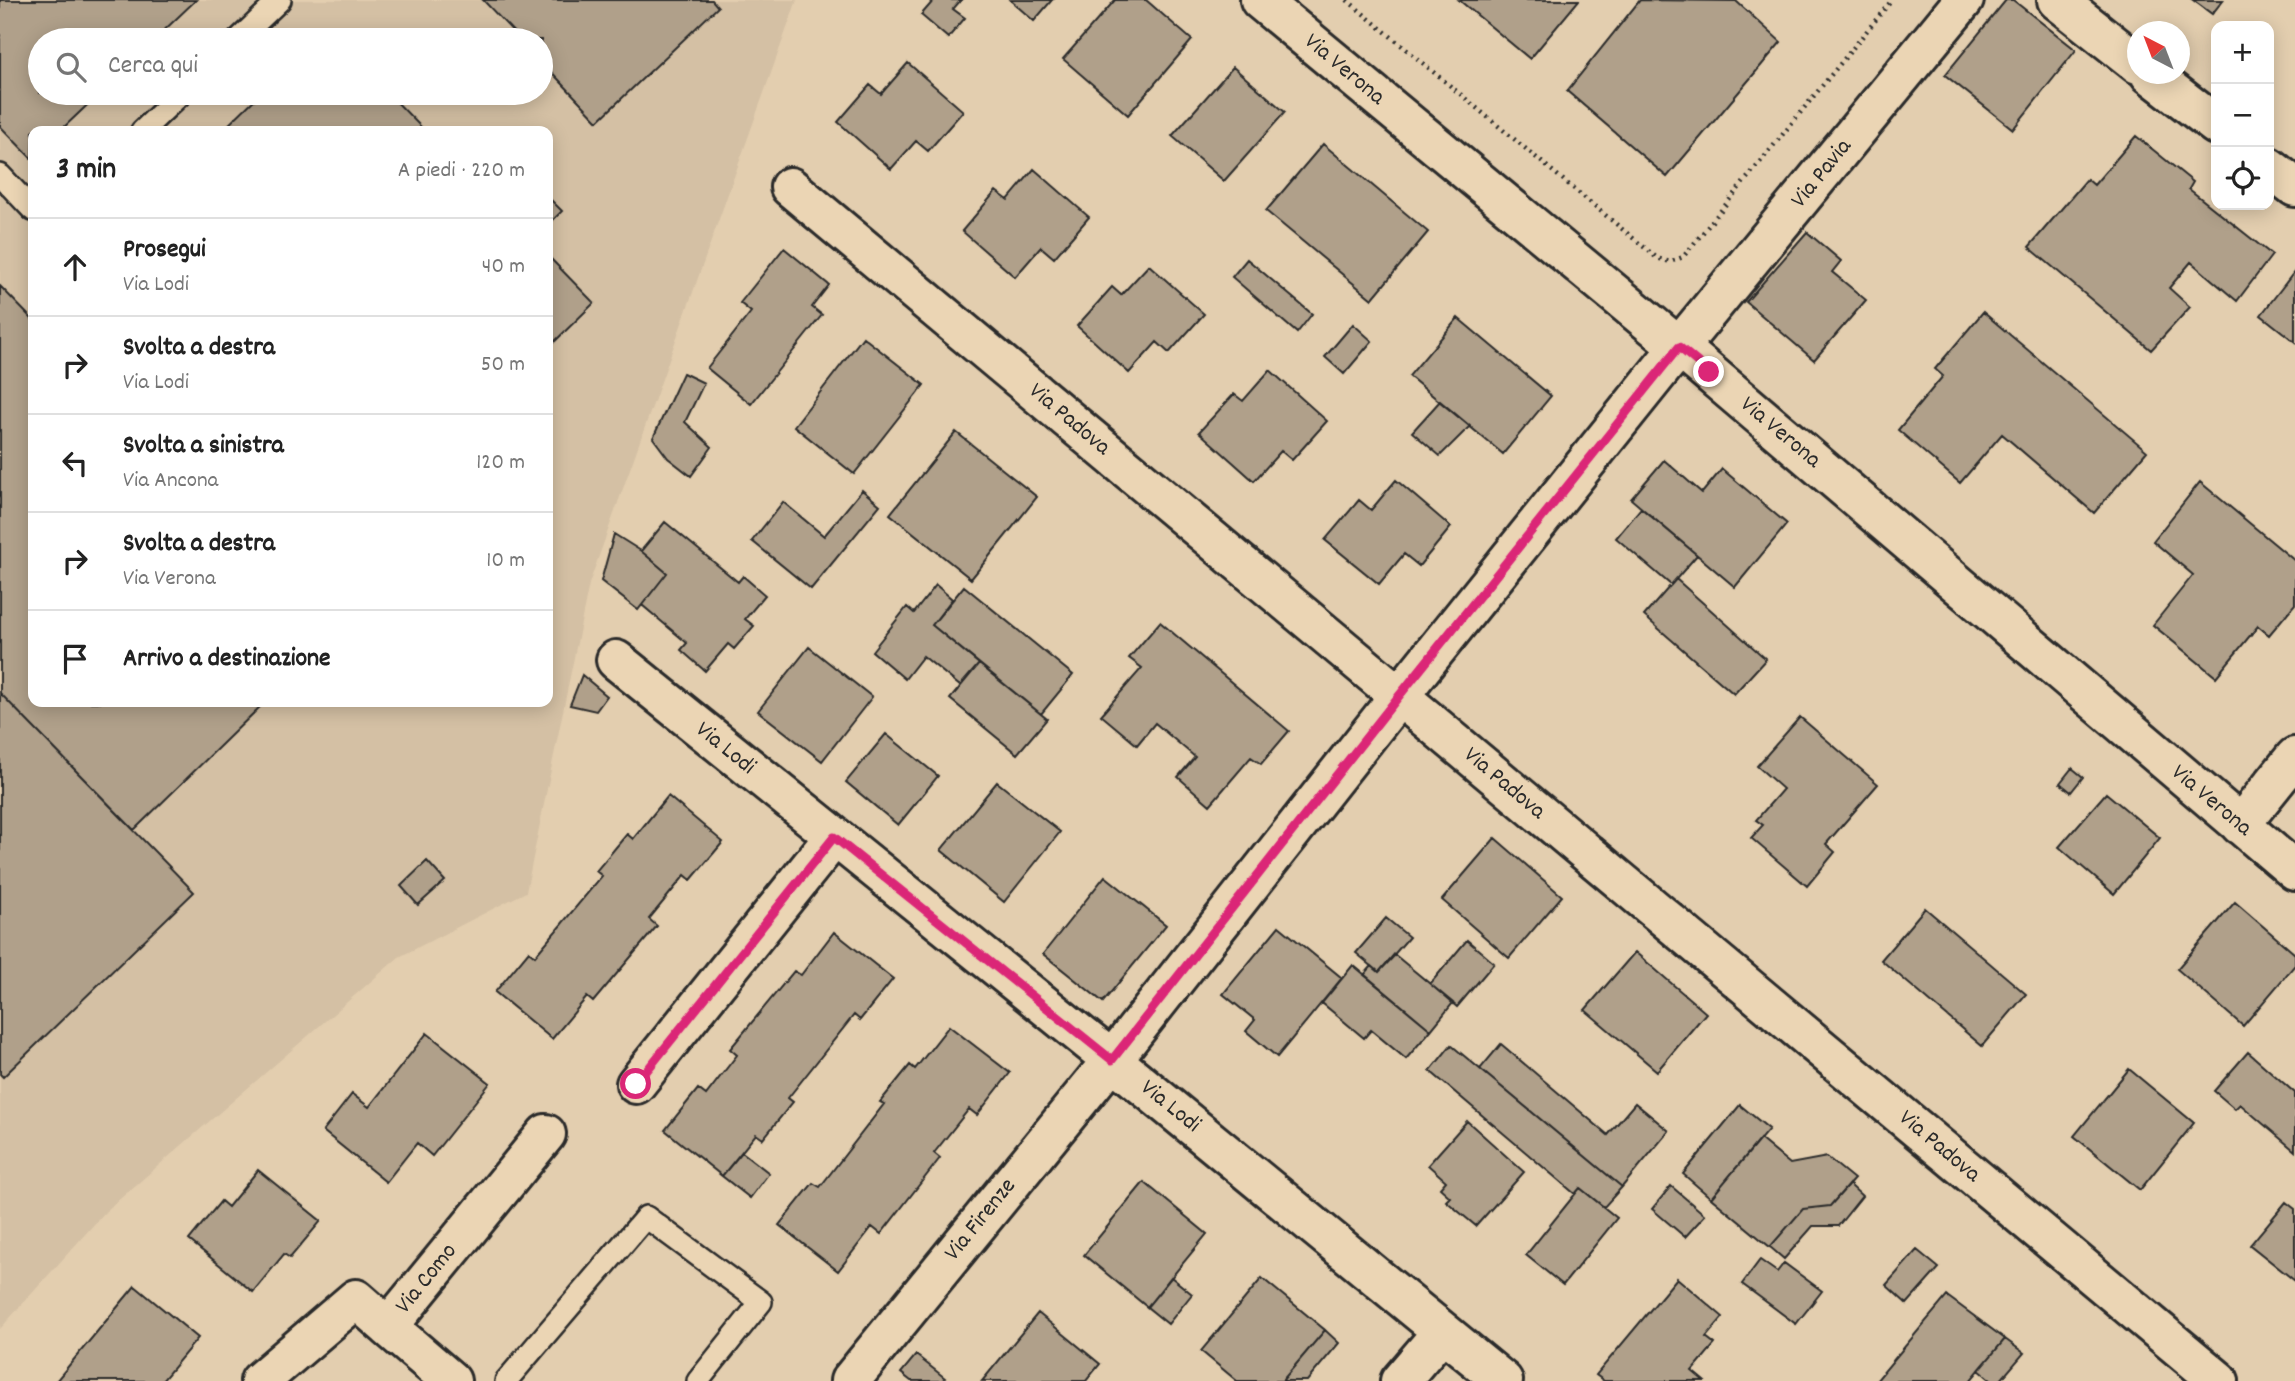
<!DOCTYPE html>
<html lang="it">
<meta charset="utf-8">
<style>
body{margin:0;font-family:Dekko,sans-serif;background:#f6f6f6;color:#222}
.controls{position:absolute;right:21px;top:21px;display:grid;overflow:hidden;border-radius:14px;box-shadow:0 4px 18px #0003}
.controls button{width:63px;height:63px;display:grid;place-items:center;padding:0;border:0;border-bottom:2px solid #e0e0e0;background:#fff;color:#222;font:35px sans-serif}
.compass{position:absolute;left:2127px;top:21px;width:63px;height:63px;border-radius:50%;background:#fff;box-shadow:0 4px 18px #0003;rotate:318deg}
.stop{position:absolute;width:21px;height:21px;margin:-16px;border:5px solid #db2777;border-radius:50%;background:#fff}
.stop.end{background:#db2777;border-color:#fff;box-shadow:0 2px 7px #0008}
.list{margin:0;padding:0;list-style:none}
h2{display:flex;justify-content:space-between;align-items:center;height:91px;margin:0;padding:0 28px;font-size:30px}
h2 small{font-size:23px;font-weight:400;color:#767676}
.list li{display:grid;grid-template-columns:46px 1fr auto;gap:21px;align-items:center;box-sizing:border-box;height:98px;padding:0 28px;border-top:2px solid #e0e0e0}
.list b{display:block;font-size:26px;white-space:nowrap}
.list p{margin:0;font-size:23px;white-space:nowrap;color:#767676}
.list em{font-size:23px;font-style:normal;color:#767676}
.icon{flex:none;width:38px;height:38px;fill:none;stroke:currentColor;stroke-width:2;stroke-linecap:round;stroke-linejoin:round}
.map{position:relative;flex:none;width:2295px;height:1381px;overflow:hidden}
.search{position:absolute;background:#fff;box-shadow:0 4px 18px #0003;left:28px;top:28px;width:525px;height:77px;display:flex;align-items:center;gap:18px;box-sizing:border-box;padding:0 24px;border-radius:38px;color:#767676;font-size:26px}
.panel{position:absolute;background:#fff;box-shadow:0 4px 18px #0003;left:28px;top:126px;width:525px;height:581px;border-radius:14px}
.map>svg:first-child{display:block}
</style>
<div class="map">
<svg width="2295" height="1381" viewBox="0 0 2295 1381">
<rect width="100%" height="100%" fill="#e3ceaf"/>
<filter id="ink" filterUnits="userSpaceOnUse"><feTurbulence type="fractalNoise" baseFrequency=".0143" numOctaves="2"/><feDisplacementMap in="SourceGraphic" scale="14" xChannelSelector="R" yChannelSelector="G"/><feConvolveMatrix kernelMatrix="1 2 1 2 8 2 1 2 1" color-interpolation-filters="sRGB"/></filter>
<g filter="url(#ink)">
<path fill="#d4c0a4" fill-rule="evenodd" d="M 0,0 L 797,0 L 589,584 L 526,892 L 399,957 L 106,1211 L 0,1329 ZM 40,40 L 541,40 L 541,93 L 40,93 ZM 33,131 L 548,131 L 548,702 L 33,702 Z"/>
<path fill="#b0a08a" stroke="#2b2b2b" stroke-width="2" d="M 0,0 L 196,0 L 154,40 L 40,40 L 40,93 L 100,93 L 60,131 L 33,131 L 32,159 L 0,126 Z
M 483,0 L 712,0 L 718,7 L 598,121 L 541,61 L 541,40 L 521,40 Z
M 934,0 L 961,0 L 953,9 L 965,18 L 948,38 L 921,15 Z
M 1010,0 L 1052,0 L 1034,21 Z
M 1115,0 L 1146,0 L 1192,40 L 1128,115 L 1063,59 Z
M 1459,0 L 1579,0 L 1530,59 Z
M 1640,0 L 1736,1 L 1781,42 L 1667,177 L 1567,91 Z
M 2006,0 L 2013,0 L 2076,50 L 2013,129 L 1945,75 Z
M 2193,0 L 2223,0 L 2212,14 Z
M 326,29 L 336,40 L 315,40 Z
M 908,63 L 963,111 L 928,151 L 916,141 L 891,169 L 838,122 L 870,85 L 881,94 Z
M 1233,67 L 1285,112 L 1224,181 L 1172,136 Z
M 261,93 L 388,93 L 425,131 L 222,131 Z
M 2136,136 L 2193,182 L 2189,189 L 2272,255 L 2237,301 L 2191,262 L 2169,288 L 2190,307 L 2151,350 L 2029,247 L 2087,179 L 2094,185 Z
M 1323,144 L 1428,232 L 1372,299 L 1266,211 Z
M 1034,169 L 1089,217 L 1054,258 L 1041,247 L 1015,277 L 962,231 L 996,191 L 1008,200 Z
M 548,197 L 562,211 L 548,225 Z
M 1807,232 L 1841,261 L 1832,272 L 1866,300 L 1814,360 L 1746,302 Z
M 784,248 L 829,285 L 812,307 L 822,315 L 751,404 L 707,368 L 751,312 L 740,303 Z
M 548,256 L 594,303 L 548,348 Z
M 1247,259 L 1312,314 L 1297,333 L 1232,277 Z
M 1149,265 L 1204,314 L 1169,353 L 1157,342 L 1129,373 L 1077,326 L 1112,287 L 1121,295 Z
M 2295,271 L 2295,342 L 2261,315 Z
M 0,286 L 33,320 L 33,702 L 265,702 L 134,830 L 0,693 Z
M 1983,312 L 2147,451 L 2094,513 L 2002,434 L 1960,483 L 1898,430 L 1943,376 L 1935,369 Z
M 1458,318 L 1551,396 L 1503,454 L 1409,376 Z
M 1353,324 L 1372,341 L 1344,374 L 1325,357 Z
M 863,337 L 924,385 L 854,474 L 794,426 Z
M 1270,370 L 1327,421 L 1292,460 L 1281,451 L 1254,481 L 1199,432 L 1234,394 L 1243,401 Z
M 683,373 L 704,383 L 685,422 L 712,447 L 691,476 L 668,458 L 653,438 Z
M 1440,401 L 1470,426 L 1440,456 L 1412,432 Z
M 956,432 L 1037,497 L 971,579 L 890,514 Z
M 1664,460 L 1702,493 L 1722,469 L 1787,524 L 1735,587 L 1631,499 Z
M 1396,480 L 1451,527 L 1419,566 L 1404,554 L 1379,584 L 1325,540 L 1359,500 L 1371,510 Z
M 2200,482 L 2295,561 L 2295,604 L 2269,635 L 2258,626 L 2216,677 L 2153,625 L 2193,575 L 2153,541 Z
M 862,490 L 880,505 L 811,589 L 752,541 L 783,502 L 824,536 Z
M 1641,508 L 1697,555 L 1671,585 L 1616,538 Z
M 665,522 L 738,582 L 743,576 L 765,595 L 745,619 L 754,626 L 734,649 L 728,644 L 705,671 L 681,650 L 687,643 L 642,605 L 667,573 L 641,551 Z
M 614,534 L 641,551 L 667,573 L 638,610 L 601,581 Z
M 1676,579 L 1766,659 L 1734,694 L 1644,616 Z
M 936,585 L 952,599 L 932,625 L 979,664 L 960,686 L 923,656 L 905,679 L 872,651 L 907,607 L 914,613 Z
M 964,586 L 1073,675 L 1041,714 L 932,625 Z
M 1160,622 L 1289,731 L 1261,764 L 1251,757 L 1210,805 L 1178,777 L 1195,757 L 1155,723 L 1137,745 L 1101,715 L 1142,668 L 1129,658 Z
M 809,647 L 872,697 L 822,761 L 758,711 Z
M 979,664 L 1047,719 L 1017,754 L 950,699 Z
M 582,675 L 607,696 L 596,711 L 570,705 Z
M 0,693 L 194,892 L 3,1077 L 0,1074 Z
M 1800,717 L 1878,784 L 1826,844 L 1835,852 L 1807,886 L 1751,838 L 1763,825 L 1756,820 L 1783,789 L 1757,766 Z
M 886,734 L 938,776 L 898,825 L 846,782 Z
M 2072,768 L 2083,777 L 2071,792 L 2060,783 Z
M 997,782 L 1060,832 L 1004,902 L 941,850 Z
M 2106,793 L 2160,838 L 2114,894 L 2059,847 Z
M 668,796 L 723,842 L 691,880 L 685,875 L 649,919 L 657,926 L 593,1002 L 587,997 L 552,1039 L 495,992 L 529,951 L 535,956 L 602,876 L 596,871 L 627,834 L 633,839 Z
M 1495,838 L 1562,896 L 1509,958 L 1442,900 Z
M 427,861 L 445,881 L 418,905 L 401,886 Z
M 1105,876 L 1166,925 L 1103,1002 L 1043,954 Z
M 2235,902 L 2295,954 L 2295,965 L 2243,1026 L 2177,969 Z
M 1925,908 L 2026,994 L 1982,1046 L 1881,960 Z
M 1386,918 L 1409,937 L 1379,972 L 1356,953 Z
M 1279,926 L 1342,978 L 1277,1057 L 1246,1031 L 1255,1020 L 1223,994 Z
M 834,932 L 893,979 L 860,1020 L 854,1015 L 788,1098 L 793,1102 L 763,1139 L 756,1134 L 722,1176 L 665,1130 L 698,1089 L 706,1095 L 737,1055 L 730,1049 L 794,971 L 801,975 Z
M 1467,940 L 1494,963 L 1457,1007 L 1430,984 Z
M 1635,952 L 1706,1013 L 1657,1071 L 1585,1010 Z
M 1395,955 L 1453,1003 L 1431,1030 L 1364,975 L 1372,966 L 1379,972 Z
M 1353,965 L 1431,1030 L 1406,1059 L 1371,1030 L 1364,1038 L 1322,1003 Z
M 949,1026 L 1010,1073 L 977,1115 L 969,1109 L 934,1153 L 940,1158 L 881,1234 L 872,1227 L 838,1271 L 779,1225 L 813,1183 L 820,1187 L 884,1104 L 880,1102 L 910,1065 L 915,1069 Z
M 427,1033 L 490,1083 L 432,1156 L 417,1143 L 386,1182 L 323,1131 L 352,1094 L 369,1107 Z
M 1501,1044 L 1608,1135 L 1635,1103 L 1669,1131 L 1622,1187 L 1480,1069 Z
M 1451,1045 L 1622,1187 L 1604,1207 L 1580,1188 L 1575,1194 L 1430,1071 Z
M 2248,1052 L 2295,1093 L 2295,1151 L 2240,1104 L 2235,1109 L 2214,1091 Z
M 2129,1069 L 2194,1123 L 2140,1190 L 2074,1136 Z
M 1740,1105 L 1769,1129 L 1711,1198 L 1683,1174 Z
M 1467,1121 L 1524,1172 L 1476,1226 L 1446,1201 L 1450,1197 L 1440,1188 L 1446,1181 L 1428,1165 Z
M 1760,1139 L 1790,1164 L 1827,1157 L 1854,1179 L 1830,1206 L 1803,1209 L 1770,1247 L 1711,1198 Z
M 742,1152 L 769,1173 L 750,1198 L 722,1176 Z
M 258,1170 L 321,1221 L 290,1258 L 284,1254 L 253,1292 L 189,1240 L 221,1201 L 228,1207 Z
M 1144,1182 L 1207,1234 L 1147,1307 L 1084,1255 Z
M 1849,1184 L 1862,1196 L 1838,1226 L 1813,1226 L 1784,1259 L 1770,1247 L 1803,1209 L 1830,1206 Z
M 1671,1186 L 1705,1215 L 1685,1237 L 1652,1209 Z
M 1580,1188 L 1617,1218 L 1563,1285 L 1526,1255 Z
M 2286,1202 L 2295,1209 L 2295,1281 L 2250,1245 Z
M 1917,1250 L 1939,1268 L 1907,1304 L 1886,1285 Z
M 1760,1260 L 1777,1272 L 1784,1263 L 1822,1291 L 1796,1324 L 1742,1284 Z
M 1171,1277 L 1192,1294 L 1168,1324 L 1147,1307 Z
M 1262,1278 L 1325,1330 L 1282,1381 L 1237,1381 L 1201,1351 Z
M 1677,1278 L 1723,1317 L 1706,1337 L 1715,1344 L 1692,1371 L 1704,1381 L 1604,1381 L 1596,1375 Z
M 135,1286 L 198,1338 L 162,1381 L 56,1381 Z
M 1947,1296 L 2005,1339 L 1970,1381 L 1876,1381 Z
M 1038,1313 L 1100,1364 L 1086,1381 L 982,1381 Z
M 1325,1330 L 1339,1343 L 1307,1381 L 1282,1381 Z
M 2005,1339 L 2024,1353 L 2000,1381 L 1992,1381 L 1979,1370 Z
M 916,1355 L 945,1378 L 942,1381 L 911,1381 L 901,1373 Z"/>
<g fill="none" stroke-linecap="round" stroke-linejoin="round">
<defs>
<path id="service" d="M 238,40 L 280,0
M 142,131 L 182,93
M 0,175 L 33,210
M 506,1381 L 646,1217 L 761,1302 L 698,1381"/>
<path id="minor" d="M 1260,0 L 1679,347 L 2295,871
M 2057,0 L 2138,64
M 2150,74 L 2216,125
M 2269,167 L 2295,187
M 790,187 L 2219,1381
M 616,660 L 1112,1060 L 1503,1381
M 2240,825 L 2295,757
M 636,1084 L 834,837
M 388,1327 L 451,1381
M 260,1381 L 356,1299 L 388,1327 L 546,1134
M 850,1381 L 1112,1060 L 1399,696 L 1679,347 L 1964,0
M 1400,1381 L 1442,1332"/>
</defs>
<use href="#service" stroke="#2b2b2b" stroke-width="26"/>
<use href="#minor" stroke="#2b2b2b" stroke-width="44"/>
<path stroke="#2b2b2b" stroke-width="4.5" stroke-dasharray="2 5" stroke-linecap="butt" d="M 1347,0 L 1657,258 L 1670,262 L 1683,257 L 1892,0"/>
<use href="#service" stroke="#ebd5b4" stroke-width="21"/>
<use href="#minor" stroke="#ebd5b4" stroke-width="38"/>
</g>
</g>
<g fill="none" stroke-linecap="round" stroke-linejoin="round" filter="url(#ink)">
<path stroke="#db2777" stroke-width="9" d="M 636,1084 L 834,837 L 1112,1060 L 1399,696 L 1679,347 L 1709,372"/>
</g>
<g text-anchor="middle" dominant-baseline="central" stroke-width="5" stroke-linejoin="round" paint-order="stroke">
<g font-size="24" fill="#2b2b2b" stroke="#ebd5b4">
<text transform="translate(1344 70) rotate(40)">Via Verona</text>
<text transform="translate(1822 174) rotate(-51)">Via Pavia</text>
<text transform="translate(1069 420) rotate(40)">Via Padova</text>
<text transform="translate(1780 433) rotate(40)">Via Verona</text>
<text transform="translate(725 749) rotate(39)">Via Lodi</text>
<text transform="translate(1504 784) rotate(40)">Via Padova</text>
<text transform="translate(2211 801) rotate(40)">Via Verona</text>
<text transform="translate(1170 1107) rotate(39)">Via Lodi</text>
<text transform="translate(1939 1147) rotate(40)">Via Padova</text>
<text transform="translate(981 1220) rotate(-51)">Via Firenze</text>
<text transform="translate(427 1279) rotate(-51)">Via Como</text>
</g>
</g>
</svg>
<div class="controls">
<button>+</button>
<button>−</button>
<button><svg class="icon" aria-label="locate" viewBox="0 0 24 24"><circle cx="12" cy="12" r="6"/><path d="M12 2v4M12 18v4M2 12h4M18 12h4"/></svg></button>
</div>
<svg class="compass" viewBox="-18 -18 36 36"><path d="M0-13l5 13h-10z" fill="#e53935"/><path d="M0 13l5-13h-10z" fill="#767676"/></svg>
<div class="stop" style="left:636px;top:1084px"></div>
<div class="stop end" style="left:1709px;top:372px"></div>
<div class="search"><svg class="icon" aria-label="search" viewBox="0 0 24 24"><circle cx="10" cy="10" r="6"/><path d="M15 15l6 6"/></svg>Cerca qui</div>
<section class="panel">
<h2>3 min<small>A piedi · 220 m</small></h2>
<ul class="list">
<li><svg class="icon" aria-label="ahead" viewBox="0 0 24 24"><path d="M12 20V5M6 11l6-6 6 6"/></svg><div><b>Prosegui</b><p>Via Lodi</p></div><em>40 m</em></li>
<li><svg class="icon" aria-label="right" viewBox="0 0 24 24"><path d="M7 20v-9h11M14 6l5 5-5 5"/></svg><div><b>Svolta a destra</b><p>Via Lodi</p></div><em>50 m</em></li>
<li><svg class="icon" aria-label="left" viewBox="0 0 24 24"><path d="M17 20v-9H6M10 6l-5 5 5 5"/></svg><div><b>Svolta a sinistra</b><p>Via Ancona</p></div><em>120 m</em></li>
<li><svg class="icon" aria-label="right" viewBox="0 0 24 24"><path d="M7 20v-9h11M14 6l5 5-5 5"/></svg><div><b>Svolta a destra</b><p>Via Verona</p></div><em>10 m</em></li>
<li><svg class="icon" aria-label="arrive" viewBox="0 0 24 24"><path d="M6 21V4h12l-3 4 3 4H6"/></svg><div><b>Arrivo a destinazione</b></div></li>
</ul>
</section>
</div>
